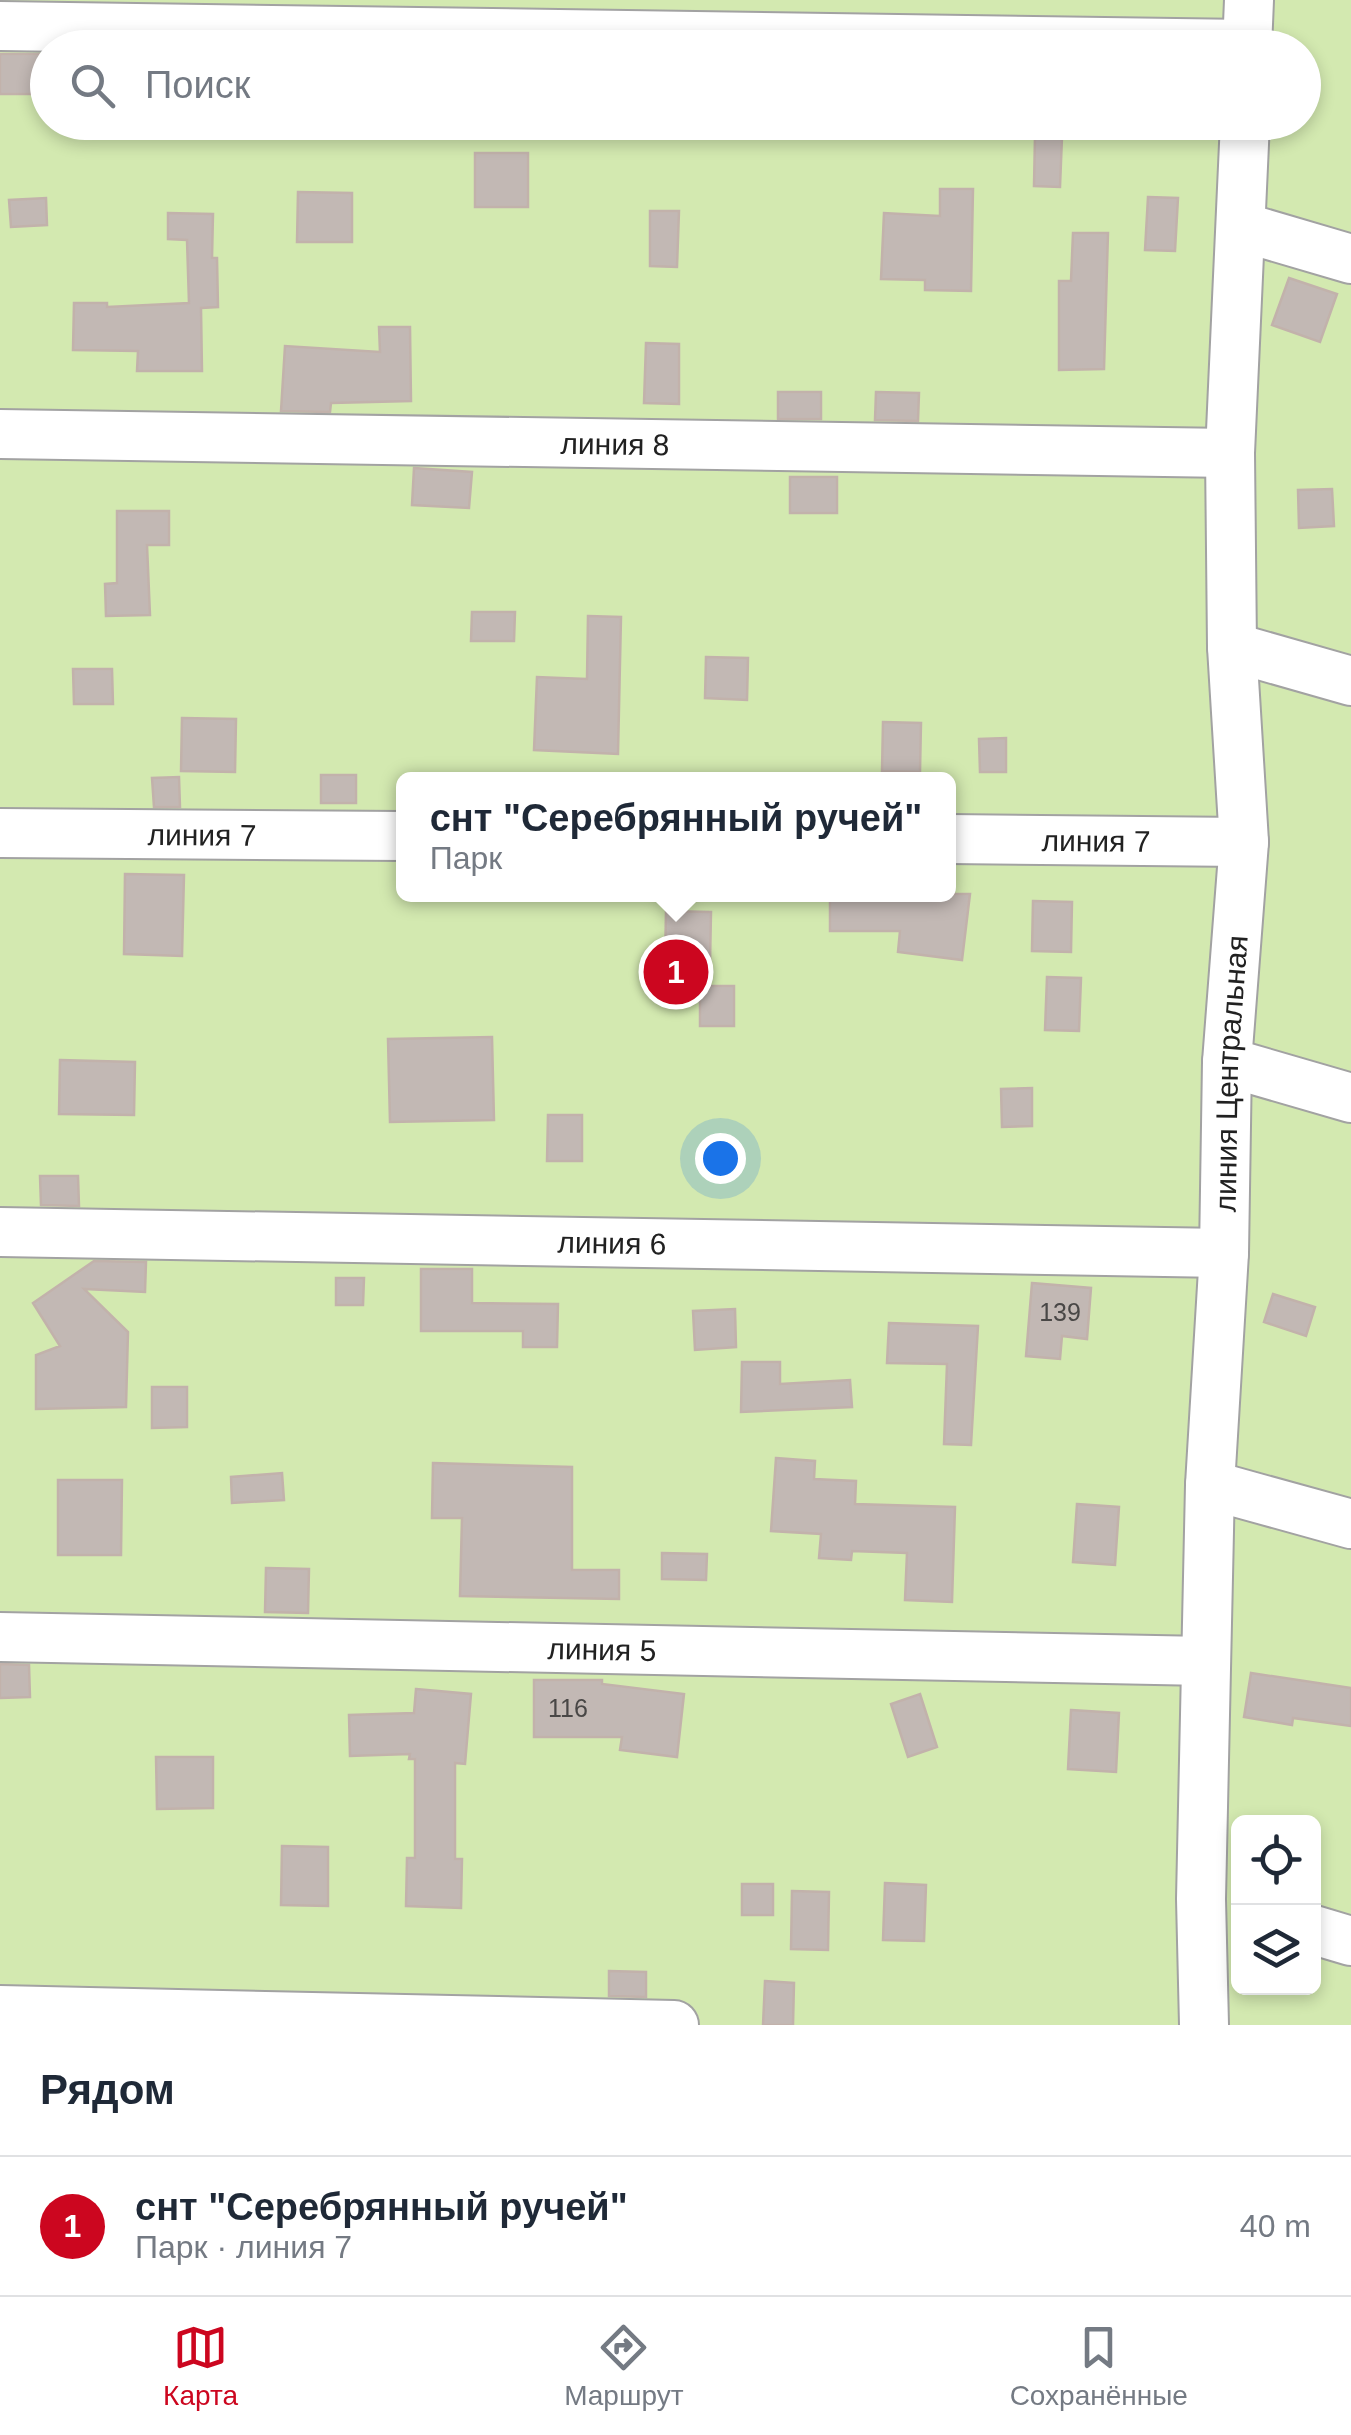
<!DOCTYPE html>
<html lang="ru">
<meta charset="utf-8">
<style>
body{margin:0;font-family:Helvetica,sans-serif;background:#f2f2f3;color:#1f2937}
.controls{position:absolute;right:30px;bottom:30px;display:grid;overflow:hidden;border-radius:15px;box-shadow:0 5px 15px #0003}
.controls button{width:90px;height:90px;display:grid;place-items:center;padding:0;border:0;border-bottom:2px solid #e0e1e3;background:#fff;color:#1f2937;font:50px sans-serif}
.you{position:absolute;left:720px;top:1158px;width:35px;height:35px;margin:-25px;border:8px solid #fff;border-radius:50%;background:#1a73e8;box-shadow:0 0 0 15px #1a73e833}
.badge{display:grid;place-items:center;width:65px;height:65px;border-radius:50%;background:#cc061f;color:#fff;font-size:32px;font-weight:700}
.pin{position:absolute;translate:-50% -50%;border:5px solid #fff;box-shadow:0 2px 10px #0006}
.popup{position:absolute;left:396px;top:772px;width:560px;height:130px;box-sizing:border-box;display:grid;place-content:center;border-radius:15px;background:#fff;filter:drop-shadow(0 2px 8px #0005);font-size:32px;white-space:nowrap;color:#747a83}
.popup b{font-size:38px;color:#1f2937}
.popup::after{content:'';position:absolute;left:50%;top:100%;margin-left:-20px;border:20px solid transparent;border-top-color:#fff}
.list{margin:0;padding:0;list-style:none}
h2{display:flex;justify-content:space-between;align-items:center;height:130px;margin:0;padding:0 40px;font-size:42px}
h2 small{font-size:32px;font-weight:400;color:#747a83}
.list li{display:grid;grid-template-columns:65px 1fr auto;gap:30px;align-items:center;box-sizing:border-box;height:140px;padding:0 40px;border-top:2px solid #e0e1e3}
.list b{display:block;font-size:38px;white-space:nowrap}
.list p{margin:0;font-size:32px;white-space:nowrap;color:#747a83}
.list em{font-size:32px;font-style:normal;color:#747a83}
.icon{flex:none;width:55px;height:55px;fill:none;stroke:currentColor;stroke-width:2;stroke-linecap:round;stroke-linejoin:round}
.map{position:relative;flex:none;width:1351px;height:2025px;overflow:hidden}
.search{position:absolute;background:#fff;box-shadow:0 5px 15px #0003;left:30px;right:30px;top:30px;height:110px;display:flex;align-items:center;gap:25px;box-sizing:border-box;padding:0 35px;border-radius:55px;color:#747a83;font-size:38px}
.sheet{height:270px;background:#fff}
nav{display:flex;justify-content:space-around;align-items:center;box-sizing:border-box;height:140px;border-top:2px solid #e0e1e3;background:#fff;font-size:28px;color:#747a83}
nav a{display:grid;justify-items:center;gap:5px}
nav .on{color:#cc061f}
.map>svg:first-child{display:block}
</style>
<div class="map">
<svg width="1351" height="2025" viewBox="0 0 1351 2025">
<rect width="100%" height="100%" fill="#f1ede8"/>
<path fill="#d3e9b0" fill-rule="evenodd" d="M 0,0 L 1351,0 L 1351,2025 L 0,2025 ZM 48,48 L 1304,48 L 1304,122 L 48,122 ZM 403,780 L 948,780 L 948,894 L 403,894 ZM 1238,1822 L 1314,1822 L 1314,1988 L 1238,1988 Z"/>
<path fill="#c2b8b4" stroke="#c2b2ab" stroke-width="2.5" d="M 0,54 L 42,54 L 43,94 L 0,94 Z
M 1035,136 L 1062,137 L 1060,187 L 1034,186 Z
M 475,153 L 528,153 L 528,207 L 475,207 Z
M 940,189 L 973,189 L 971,291 L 925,290 L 925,280 L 881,279 L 884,213 L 940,216 Z
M 298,192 L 352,193 L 352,242 L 297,242 Z
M 1148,197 L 1178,198 L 1175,251 L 1145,250 Z
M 46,198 L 47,225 L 11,227 L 9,200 Z
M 650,211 L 679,211 L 677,267 L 650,266 Z
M 168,213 L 213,214 L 212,258 L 217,258 L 218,307 L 201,308 L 202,371 L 137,371 L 138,351 L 73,350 L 74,303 L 107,303 L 107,307 L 189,303 L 187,240 L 168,239 Z
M 1073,233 L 1108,233 L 1104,369 L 1059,370 L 1059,281 L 1071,281 Z
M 1289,278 L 1337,294 L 1320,342 L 1272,325 Z
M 379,327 L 410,327 L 411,401 L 331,403 L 330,412 L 281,411 L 285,346 L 380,352 Z
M 646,343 L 679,344 L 679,404 L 644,403 Z
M 778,392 L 821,392 L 821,419 L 778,419 Z
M 876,392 L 919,393 L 918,421 L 875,420 Z
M 414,468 L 472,472 L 469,508 L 412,505 Z
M 790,477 L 837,477 L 837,513 L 790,513 Z
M 1332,489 L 1334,526 L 1299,528 L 1298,490 Z
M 117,511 L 169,511 L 169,545 L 147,545 L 150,615 L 106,616 L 105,584 L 117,583 Z
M 472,612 L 515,612 L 514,641 L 471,641 Z
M 588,616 L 621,617 L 618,754 L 534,750 L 537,677 L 587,679 Z
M 706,657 L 748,658 L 747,700 L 705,698 Z
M 73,669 L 112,669 L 113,704 L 74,704 Z
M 182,718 L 236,719 L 235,772 L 181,771 Z
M 883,722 L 921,723 L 920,772 L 882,771 Z
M 1006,738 L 1006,772 L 980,772 L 979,739 Z
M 321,775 L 356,775 L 356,803 L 321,803 Z
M 179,777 L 180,807 L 154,807 L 152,778 Z
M 125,874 L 184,875 L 182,956 L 124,954 Z
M 830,894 L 970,894 L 962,960 L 898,952 L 900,931 L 830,931 Z
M 1033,901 L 1072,902 L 1071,952 L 1032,951 Z
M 666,911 L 711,912 L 710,964 L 665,963 Z
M 1047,977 L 1081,978 L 1079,1031 L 1045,1030 Z
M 700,986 L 734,986 L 734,1026 L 700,1026 Z
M 492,1037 L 494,1120 L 390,1122 L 388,1039 Z
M 60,1060 L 135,1062 L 134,1115 L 59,1114 Z
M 1032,1088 L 1032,1126 L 1002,1127 L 1001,1089 Z
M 548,1115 L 582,1115 L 582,1161 L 547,1161 Z
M 40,1176 L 78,1176 L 79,1206 L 41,1205 Z
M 94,1261 L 146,1262 L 145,1292 L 84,1289 L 128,1332 L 126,1407 L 36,1409 L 36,1355 L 60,1346 L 33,1303 Z
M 421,1269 L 472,1269 L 472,1303 L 558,1304 L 557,1347 L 523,1347 L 523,1331 L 421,1331 Z
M 336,1278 L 364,1278 L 363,1305 L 336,1305 Z
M 1032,1283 L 1091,1288 L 1087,1339 L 1062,1336 L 1060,1359 L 1026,1356 Z
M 1273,1294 L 1315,1307 L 1306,1336 L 1264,1322 Z
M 735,1309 L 736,1347 L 695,1350 L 693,1311 Z
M 889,1323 L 978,1326 L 971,1445 L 944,1444 L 947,1364 L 887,1363 Z
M 742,1362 L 780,1362 L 780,1384 L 850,1380 L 852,1407 L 741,1412 Z
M 152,1387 L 187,1387 L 187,1427 L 152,1428 Z
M 776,1458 L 815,1461 L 814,1479 L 856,1481 L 855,1504 L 955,1507 L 952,1602 L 905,1600 L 907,1553 L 852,1551 L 851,1560 L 819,1558 L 821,1534 L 771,1531 Z
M 433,1463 L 572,1467 L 572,1570 L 619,1570 L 619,1599 L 460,1596 L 462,1518 L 432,1518 Z
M 282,1473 L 284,1500 L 232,1503 L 231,1477 Z
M 58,1480 L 122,1480 L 121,1555 L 58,1555 Z
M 1077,1504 L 1119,1507 L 1115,1565 L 1073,1562 Z
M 662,1553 L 707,1554 L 706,1580 L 662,1579 Z
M 266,1568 L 309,1569 L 308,1613 L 265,1612 Z
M 0,1664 L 29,1665 L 30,1697 L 0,1698 Z
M 1251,1673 L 1351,1688 L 1351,1726 L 1293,1718 L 1292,1725 L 1244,1717 Z
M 534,1680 L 602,1680 L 602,1684 L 684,1694 L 677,1757 L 620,1750 L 622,1737 L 534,1737 Z
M 416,1689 L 471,1694 L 465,1764 L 455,1763 L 455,1859 L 462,1859 L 461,1908 L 406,1906 L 407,1858 L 415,1858 L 415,1759 L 409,1759 L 410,1754 L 350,1756 L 349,1715 L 414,1713 Z
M 920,1694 L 937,1747 L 908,1757 L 891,1704 Z
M 1071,1710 L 1119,1713 L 1116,1772 L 1068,1769 Z
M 156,1757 L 213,1757 L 213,1808 L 157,1809 Z
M 282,1846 L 328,1847 L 328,1906 L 281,1905 Z
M 885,1883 L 926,1885 L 924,1941 L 883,1940 Z
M 742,1884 L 773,1884 L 773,1915 L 742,1915 Z
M 792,1891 L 829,1892 L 828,1950 L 791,1949 Z
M 609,1971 L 646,1972 L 646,1997 L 609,1996 Z
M 765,1981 L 794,1983 L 793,2025 L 763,2025 Z"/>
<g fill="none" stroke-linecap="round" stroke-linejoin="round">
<defs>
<g id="minor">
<path d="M 0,26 L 1247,44"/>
<path d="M 1247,48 L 1249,0"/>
<path d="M 1242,227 L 1351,259"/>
<path id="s1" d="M 0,434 L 1230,453"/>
<path d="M 1232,647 L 1351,681"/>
<path id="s2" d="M 0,833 L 403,836"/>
<path id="s3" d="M 948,839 L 1244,842"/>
<path d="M 1227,1062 L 1351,1098"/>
<path id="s4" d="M 0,1232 L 1224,1253"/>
<path d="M 1210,1485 L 1351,1524"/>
<path id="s5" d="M 0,1637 L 1206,1661"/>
<path d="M 1314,1930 L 1351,1941"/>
<path d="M 0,2010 L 674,2025"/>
<path id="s6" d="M 1204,2025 L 1201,1899 L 1210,1485 L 1224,1253 L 1227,1062 L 1244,842 L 1232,647 L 1230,453 L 1245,122"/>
</g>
</defs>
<use href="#minor" stroke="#a2a2a2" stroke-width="52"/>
<use href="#minor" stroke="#fff" stroke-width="48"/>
</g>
<g text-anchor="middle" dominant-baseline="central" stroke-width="8" stroke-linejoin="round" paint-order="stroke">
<g font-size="25" fill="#494746">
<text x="1060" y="1312">139</text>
<text x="568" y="1708">116</text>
</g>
<g font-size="30" fill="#212121" stroke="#fff">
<text stroke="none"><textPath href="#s1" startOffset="615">линия 8</textPath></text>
<text stroke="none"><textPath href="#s2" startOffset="202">линия 7</textPath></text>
<text stroke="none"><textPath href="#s3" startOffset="148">линия 7</textPath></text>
<text stroke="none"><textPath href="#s6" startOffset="952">линия Центральная</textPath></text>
<text stroke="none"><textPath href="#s4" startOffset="612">линия 6</textPath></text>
<text stroke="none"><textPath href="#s5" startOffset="602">линия 5</textPath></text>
</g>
</g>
</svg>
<div class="controls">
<button><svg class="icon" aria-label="locate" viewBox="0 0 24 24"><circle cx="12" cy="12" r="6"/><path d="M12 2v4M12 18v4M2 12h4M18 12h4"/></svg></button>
<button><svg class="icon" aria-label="layers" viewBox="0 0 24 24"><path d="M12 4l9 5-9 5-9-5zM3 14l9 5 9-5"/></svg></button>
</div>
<div class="you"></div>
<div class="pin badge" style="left:676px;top:972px">1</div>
<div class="popup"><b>снт &quot;Серебрянный ручей&quot;</b>Парк</div>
<div class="search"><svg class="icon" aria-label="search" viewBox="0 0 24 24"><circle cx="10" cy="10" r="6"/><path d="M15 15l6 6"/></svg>Поиск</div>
</div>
<section class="sheet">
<h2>Рядом<small></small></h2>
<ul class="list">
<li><span class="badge">1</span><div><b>снт &quot;Серебрянный ручей&quot;</b><p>Парк · линия 7</p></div><em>40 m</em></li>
</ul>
</section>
<nav>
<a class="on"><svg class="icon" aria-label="map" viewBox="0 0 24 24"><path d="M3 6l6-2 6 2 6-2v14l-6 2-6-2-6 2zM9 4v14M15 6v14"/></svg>Карта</a>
<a><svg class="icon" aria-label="directions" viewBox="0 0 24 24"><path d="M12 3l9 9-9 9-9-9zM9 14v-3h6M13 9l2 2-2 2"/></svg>Маршрут</a>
<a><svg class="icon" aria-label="saved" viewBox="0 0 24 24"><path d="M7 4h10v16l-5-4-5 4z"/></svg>Сохранённые</a>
</nav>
